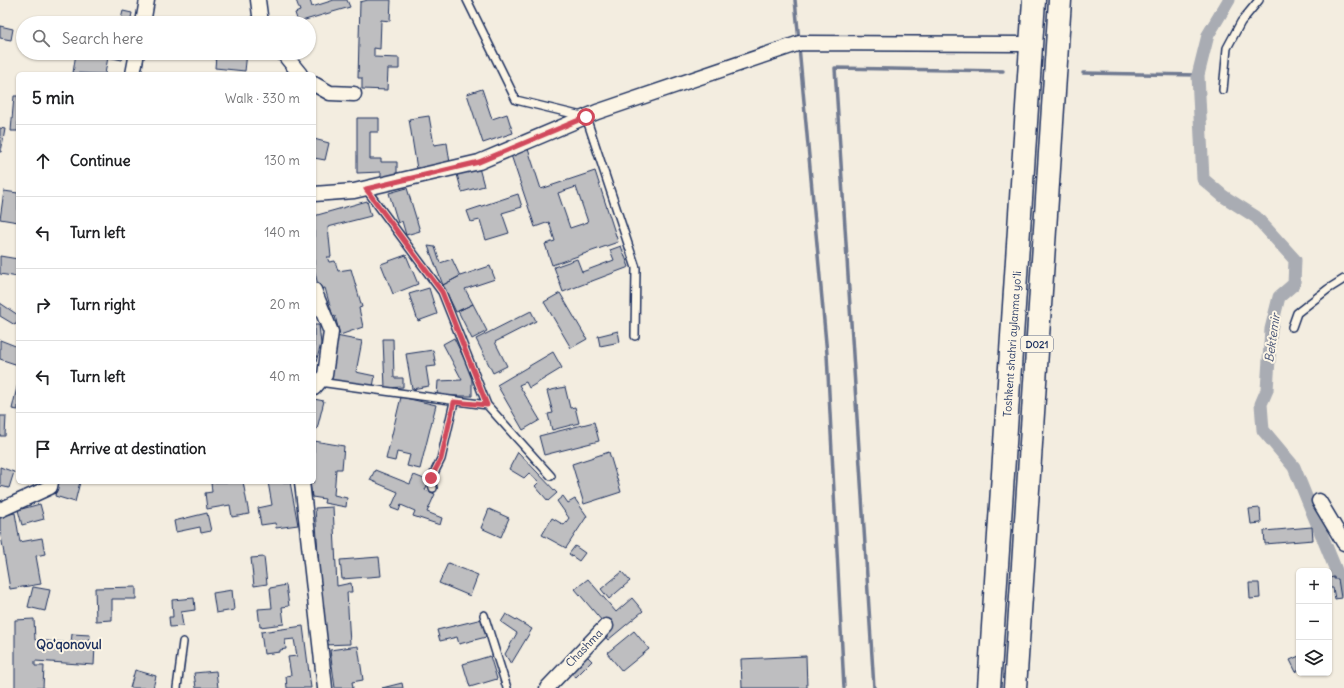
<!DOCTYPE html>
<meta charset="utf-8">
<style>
body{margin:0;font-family:Delius,sans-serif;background:#f6f6f6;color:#202124}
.controls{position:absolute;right:12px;bottom:12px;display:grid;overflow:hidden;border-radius:6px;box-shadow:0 1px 3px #0004}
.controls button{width:36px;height:36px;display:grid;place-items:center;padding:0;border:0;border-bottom:1px solid #e0e0e0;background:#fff;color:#202124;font:20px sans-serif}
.stop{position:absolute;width:12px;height:12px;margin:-9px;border:3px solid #d1495b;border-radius:50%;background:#fff}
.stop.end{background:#d1495b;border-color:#fff;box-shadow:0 1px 4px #0008}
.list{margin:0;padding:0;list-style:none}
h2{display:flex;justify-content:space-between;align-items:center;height:52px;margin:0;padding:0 16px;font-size:17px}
h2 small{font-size:13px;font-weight:400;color:#757577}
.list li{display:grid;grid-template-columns:26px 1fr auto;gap:12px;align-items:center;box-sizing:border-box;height:72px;padding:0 16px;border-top:1px solid #e0e0e0}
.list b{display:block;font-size:15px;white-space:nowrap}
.list em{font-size:13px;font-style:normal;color:#757577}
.icon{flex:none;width:22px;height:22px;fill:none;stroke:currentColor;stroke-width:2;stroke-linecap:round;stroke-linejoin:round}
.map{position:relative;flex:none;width:1344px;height:688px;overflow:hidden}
.search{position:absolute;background:#fff;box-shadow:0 1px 3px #0004;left:16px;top:16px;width:300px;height:44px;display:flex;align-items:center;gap:10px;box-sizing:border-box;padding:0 14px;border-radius:22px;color:#757577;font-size:15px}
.panel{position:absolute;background:#fff;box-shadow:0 1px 3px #0004;left:16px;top:72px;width:300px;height:412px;border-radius:6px}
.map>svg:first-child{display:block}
</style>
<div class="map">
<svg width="1344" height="688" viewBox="0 0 1344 688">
<rect width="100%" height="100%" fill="#f3ede0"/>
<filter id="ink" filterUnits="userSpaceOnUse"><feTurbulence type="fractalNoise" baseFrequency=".025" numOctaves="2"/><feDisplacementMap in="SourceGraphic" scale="8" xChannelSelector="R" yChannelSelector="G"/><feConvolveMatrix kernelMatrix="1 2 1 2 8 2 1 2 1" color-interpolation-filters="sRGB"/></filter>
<g filter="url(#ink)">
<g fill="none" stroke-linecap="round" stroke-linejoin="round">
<path stroke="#707a91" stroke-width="3.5" d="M 795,0 L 799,41
M 799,47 L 827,354 L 844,688
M 1083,73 L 1198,75
M 874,688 L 835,68 L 1003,71"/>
<path stroke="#a9acb3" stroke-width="13" d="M 1229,0 L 1208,35 L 1198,75 L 1203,179 L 1223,196 L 1256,217 L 1295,260 L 1294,284 L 1279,297 L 1271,329 L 1267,390 L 1261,404 L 1263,430 L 1294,467 L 1344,590"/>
</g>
<path fill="#bebec0" stroke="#1b2f5e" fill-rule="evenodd" d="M 296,0 L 310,0 L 312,7 L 334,0 L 347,0 L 350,7 L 298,22 L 295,13 L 300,11 Z
M 368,0 L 391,0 L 390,21 L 381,20 L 380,49 L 374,48 L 374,57 L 399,58 L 399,69 L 388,69 L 387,90 L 362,89 L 362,78 L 358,78 L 360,2 Z
M 123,11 L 132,13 L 130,23 L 120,23 Z
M 0,26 L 13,29 L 11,40 L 0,38 Z
M 76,53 L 124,53 L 122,60 L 108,57 L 105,74 L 73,73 Z
M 143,53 L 159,53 L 158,57 Z
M 226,53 L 247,53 L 245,71 L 215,68 L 216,56 L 226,57 Z
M 482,89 L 492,119 L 507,114 L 513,133 L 483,143 L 467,94 Z
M 14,96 L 18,96 L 18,131 L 11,131 Z
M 429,116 L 434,145 L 447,143 L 450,163 L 417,169 L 409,119 Z
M 357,118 L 379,118 L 379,132 L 370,132 L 370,159 L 381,159 L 381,162 L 397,162 L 397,177 L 381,177 L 381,172 L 357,173 Z
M 0,128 L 5,129 L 1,152 L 0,152 Z
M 314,139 L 329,143 L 325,160 L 314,158 Z
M 527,146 L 541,189 L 595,171 L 618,242 L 552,265 L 545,244 L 555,241 L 549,222 L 535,227 L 510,152 ZM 576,187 L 588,222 L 570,228 L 558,193 Z
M 478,164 L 484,186 L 462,192 L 456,171 Z
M 407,188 L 420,231 L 406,235 L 402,221 L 398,223 L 389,193 Z
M 4,191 L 18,193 L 18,222 L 0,219 Z
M 518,194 L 522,207 L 502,213 L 509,233 L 486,240 L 480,220 L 471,222 L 467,211 Z
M 367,201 L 371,216 L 328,227 L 331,257 L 327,257 L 329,262 L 335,261 L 338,271 L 351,269 L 362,307 L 359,308 L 363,327 L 340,335 L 335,316 L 333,317 L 325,288 L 319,289 L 314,269 L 314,216 Z
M 428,246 L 435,247 L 440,263 L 452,259 L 460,276 L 443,285 Z
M 621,246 L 629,267 L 563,292 L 554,267 L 577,259 L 582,272 L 614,260 L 610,250 Z
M 406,255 L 418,284 L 393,294 L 381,264 Z
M 0,256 L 18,259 L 18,277 L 0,274 Z
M 490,266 L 495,279 L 465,289 L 473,304 L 456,312 L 443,285 L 460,276 Z
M 429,288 L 437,314 L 418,321 L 409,294 Z
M 560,293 L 587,339 L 571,348 L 544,302 Z
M 0,303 L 18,315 L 18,321 L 15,325 L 0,316 Z
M 473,304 L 487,331 L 472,339 L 458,311 Z
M 531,311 L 536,321 L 495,342 L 507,366 L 493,373 L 476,339 Z
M 314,325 L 319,325 L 321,344 L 314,369 Z
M 618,331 L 620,342 L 600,346 L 598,336 Z
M 336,336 L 362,341 L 356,372 L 375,376 L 373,387 L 328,379 Z
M 454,338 L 472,375 L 472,396 L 437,396 L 438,381 L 462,380 L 443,344 Z
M 383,339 L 393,339 L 394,378 L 403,378 L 403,387 L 385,388 Z
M 0,340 L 18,347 L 18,365 L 0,359 Z
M 433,350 L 436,366 L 426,367 L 429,386 L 412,389 L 406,354 Z
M 553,352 L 562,368 L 529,388 L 526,382 L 519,385 L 540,420 L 523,430 L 497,385 Z
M 18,383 L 18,410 L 12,409 Z
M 565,387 L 570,408 L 575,407 L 579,423 L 552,430 L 548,414 L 553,413 L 547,391 Z
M 401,397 L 436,405 L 420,469 L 407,466 L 410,455 L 397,452 L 395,461 L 386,459 Z
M 314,399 L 324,401 L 317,429 L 314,429 Z
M 0,416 L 6,416 L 5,436 L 0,436 Z
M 594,422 L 599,441 L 544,455 L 539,436 Z
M 314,441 L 344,446 L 342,469 L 336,469 L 334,495 L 347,498 L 346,507 L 324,503 L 325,499 L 312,497 L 310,482 L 314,482 Z
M 518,452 L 557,493 L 548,501 L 535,486 L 539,482 L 529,473 L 524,478 L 509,469 Z
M 609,452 L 621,492 L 584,504 L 572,464 Z
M 0,467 L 14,472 L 9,488 L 0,486 Z
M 375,470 L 410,484 L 414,475 L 429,481 L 425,490 L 435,494 L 427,512 L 442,518 L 440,525 L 413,516 L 415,511 L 401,505 L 399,511 L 391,508 L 398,492 L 370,480 Z
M 58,482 L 80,482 L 75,502 L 55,496 Z
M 217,482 L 243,482 L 249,514 L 232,517 L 230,505 L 207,509 L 205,493 L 212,492 L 211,483 Z
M 268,482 L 290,482 L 298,525 L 276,528 L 275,523 L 261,525 L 258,508 L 272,505 Z
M 563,496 L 568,503 L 575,499 L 587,516 L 566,548 L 542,535 L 552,518 L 564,525 L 569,518 L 557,501 Z
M 40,504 L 44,519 L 22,525 L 18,510 Z
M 333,507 L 337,586 L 351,583 L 352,592 L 347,592 L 350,644 L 324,645 L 315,508 Z
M 1260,508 L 1261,523 L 1251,524 L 1249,509 Z
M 489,509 L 509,518 L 501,537 L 481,528 Z
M 15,513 L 20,542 L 42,538 L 45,554 L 36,556 L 41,584 L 10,589 L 0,530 L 0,516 Z
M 207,513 L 211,531 L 201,533 L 200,527 L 176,532 L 174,521 Z
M 1312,527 L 1313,540 L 1265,544 L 1264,531 Z
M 575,546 L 585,553 L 579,561 L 569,554 Z
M 264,557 L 267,584 L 254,586 L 251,558 Z
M 379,557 L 381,576 L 342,579 L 340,560 Z
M 448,563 L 478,575 L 470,596 L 439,583 Z
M 622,572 L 630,581 L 609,599 L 601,589 Z
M 1334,577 L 1334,579 L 1338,579 L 1341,598 L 1335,599 L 1333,588 L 1329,588 L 1329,578 Z
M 588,579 L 616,612 L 632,598 L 643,611 L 608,640 L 602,633 L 608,628 L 575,589 Z
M 1249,583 L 1259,583 L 1260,598 L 1250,599 Z
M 286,585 L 289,606 L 282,607 L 284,624 L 260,627 L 258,609 L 272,608 L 270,588 Z
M 33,587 L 50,590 L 45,611 L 28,607 Z
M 136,587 L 136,599 L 112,599 L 112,620 L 96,621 L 95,588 Z
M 232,590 L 234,610 L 216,613 L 213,593 Z
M 194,598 L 195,610 L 181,612 L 183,626 L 170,627 L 169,617 L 173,617 L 172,600 Z
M 506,614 L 532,629 L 511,664 L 505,654 L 517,633 L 501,622 Z
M 34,619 L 35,640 L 71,643 L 72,634 L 90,635 L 89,646 L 95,646 L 94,665 L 35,661 L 35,666 L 44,666 L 43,688 L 15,688 L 15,620 Z
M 482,619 L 486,637 L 459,644 L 457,637 L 440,641 L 437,630 Z
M 303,626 L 311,688 L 287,688 L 286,676 L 291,675 L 288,657 L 297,656 L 294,639 L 285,640 L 286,649 L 280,650 L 280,652 L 264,654 L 261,632 Z
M 634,631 L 649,649 L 622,671 L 607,653 Z
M 358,646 L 363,680 L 352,682 L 353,688 L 335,688 L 330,650 Z
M 584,653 L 592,661 L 576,677 L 568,670 Z
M 490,656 L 497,679 L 470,687 L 463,664 Z
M 806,656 L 807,688 L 742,688 L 741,659 Z
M 1299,656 L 1299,670 L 1296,672 L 1290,660 Z
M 135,670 L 156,676 L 153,688 L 130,688 Z
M 216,671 L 218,688 L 196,688 L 194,673 Z
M 402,683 L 403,688 L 382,688 Z"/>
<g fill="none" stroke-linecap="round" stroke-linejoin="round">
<defs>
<path id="service" d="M 467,0 L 516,100 L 586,117 L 636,268 L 635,336
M 1223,90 L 1227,48 L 1241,22 L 1259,0
M 366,189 L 442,292 L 487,405
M 1292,327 L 1297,313 L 1328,289 L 1344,279
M 319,382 L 487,405 L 551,476
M 433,488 L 431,479 L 441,459 L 454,402
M 484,615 L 507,688
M 177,688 L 183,642"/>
<path id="minor" d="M 258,0 L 261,23
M 143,23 L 147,0
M 283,53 L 300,74
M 133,74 L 137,53
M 314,84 L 330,93 L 354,94
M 314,194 L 354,191 L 479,162 L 597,112 L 800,43 L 1031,44
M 314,290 L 331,332 L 325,375 L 314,388
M 302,482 L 325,688
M 1319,501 L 1344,543
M 0,510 L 50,487 L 51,482
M 547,688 L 606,626"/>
<path id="trunk" d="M 989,688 L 1034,0
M 1015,688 L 1060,0"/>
</defs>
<use href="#service" stroke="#1b2f5e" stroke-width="10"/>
<use href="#minor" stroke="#1b2f5e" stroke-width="17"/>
<use href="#trunk" stroke="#1b2f5e" stroke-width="25"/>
<use href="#service" stroke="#fcf5e5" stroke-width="7"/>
<use href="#minor" stroke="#fcf5e5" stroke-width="14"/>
<use href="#trunk" stroke="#fcf5e5" stroke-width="22"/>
</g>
</g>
<g fill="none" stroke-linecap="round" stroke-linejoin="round" filter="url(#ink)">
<path stroke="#d1495b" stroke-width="5" d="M 431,478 L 441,459 L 454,402 L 487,405 L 442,292 L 366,189 L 479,162 L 586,117"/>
</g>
<g text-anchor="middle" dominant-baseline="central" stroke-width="4" stroke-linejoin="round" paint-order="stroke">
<rect fill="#fcf5e5" stroke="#5e6a86" stroke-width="1" x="1021" y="336" width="32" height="16" rx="3"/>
<g font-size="10" font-weight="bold" fill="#1b2f5e">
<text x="1037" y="344">D021</text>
</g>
<g font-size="11" fill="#1b2f5e" stroke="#fcf5e5">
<text transform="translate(1012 344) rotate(-86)">Toshkent shahri aylanma yoʻli</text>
<text transform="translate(584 648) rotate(-46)">Chashma</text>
</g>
<g font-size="12" font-style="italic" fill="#465478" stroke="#fcf5e5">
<text transform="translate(1272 338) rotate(-82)">Bektemir</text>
</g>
<g font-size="13" font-weight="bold" fill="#1b2f5e" stroke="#fcf5e5">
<text x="69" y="644">Qo'qonovul</text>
</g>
</g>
</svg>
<div class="controls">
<button>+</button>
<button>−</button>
<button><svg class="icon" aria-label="layers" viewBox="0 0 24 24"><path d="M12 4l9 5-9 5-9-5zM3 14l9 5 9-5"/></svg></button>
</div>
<div class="stop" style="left:586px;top:117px"></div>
<div class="stop end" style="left:431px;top:478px"></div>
<div class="search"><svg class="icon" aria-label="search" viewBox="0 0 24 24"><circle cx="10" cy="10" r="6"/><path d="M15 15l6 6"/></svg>Search here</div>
<section class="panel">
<h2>5 min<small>Walk · 330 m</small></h2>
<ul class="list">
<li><svg class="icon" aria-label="ahead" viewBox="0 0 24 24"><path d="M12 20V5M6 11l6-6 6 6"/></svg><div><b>Continue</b></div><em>130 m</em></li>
<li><svg class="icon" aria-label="left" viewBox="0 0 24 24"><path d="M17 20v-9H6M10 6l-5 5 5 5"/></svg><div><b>Turn left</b></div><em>140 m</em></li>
<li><svg class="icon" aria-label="right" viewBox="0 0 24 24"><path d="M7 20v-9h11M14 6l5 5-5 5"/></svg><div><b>Turn right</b></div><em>20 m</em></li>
<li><svg class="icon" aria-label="left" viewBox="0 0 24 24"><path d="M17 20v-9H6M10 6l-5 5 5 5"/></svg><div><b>Turn left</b></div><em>40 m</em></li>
<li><svg class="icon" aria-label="arrive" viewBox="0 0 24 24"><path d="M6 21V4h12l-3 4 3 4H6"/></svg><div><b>Arrive at destination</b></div></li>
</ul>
</section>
</div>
